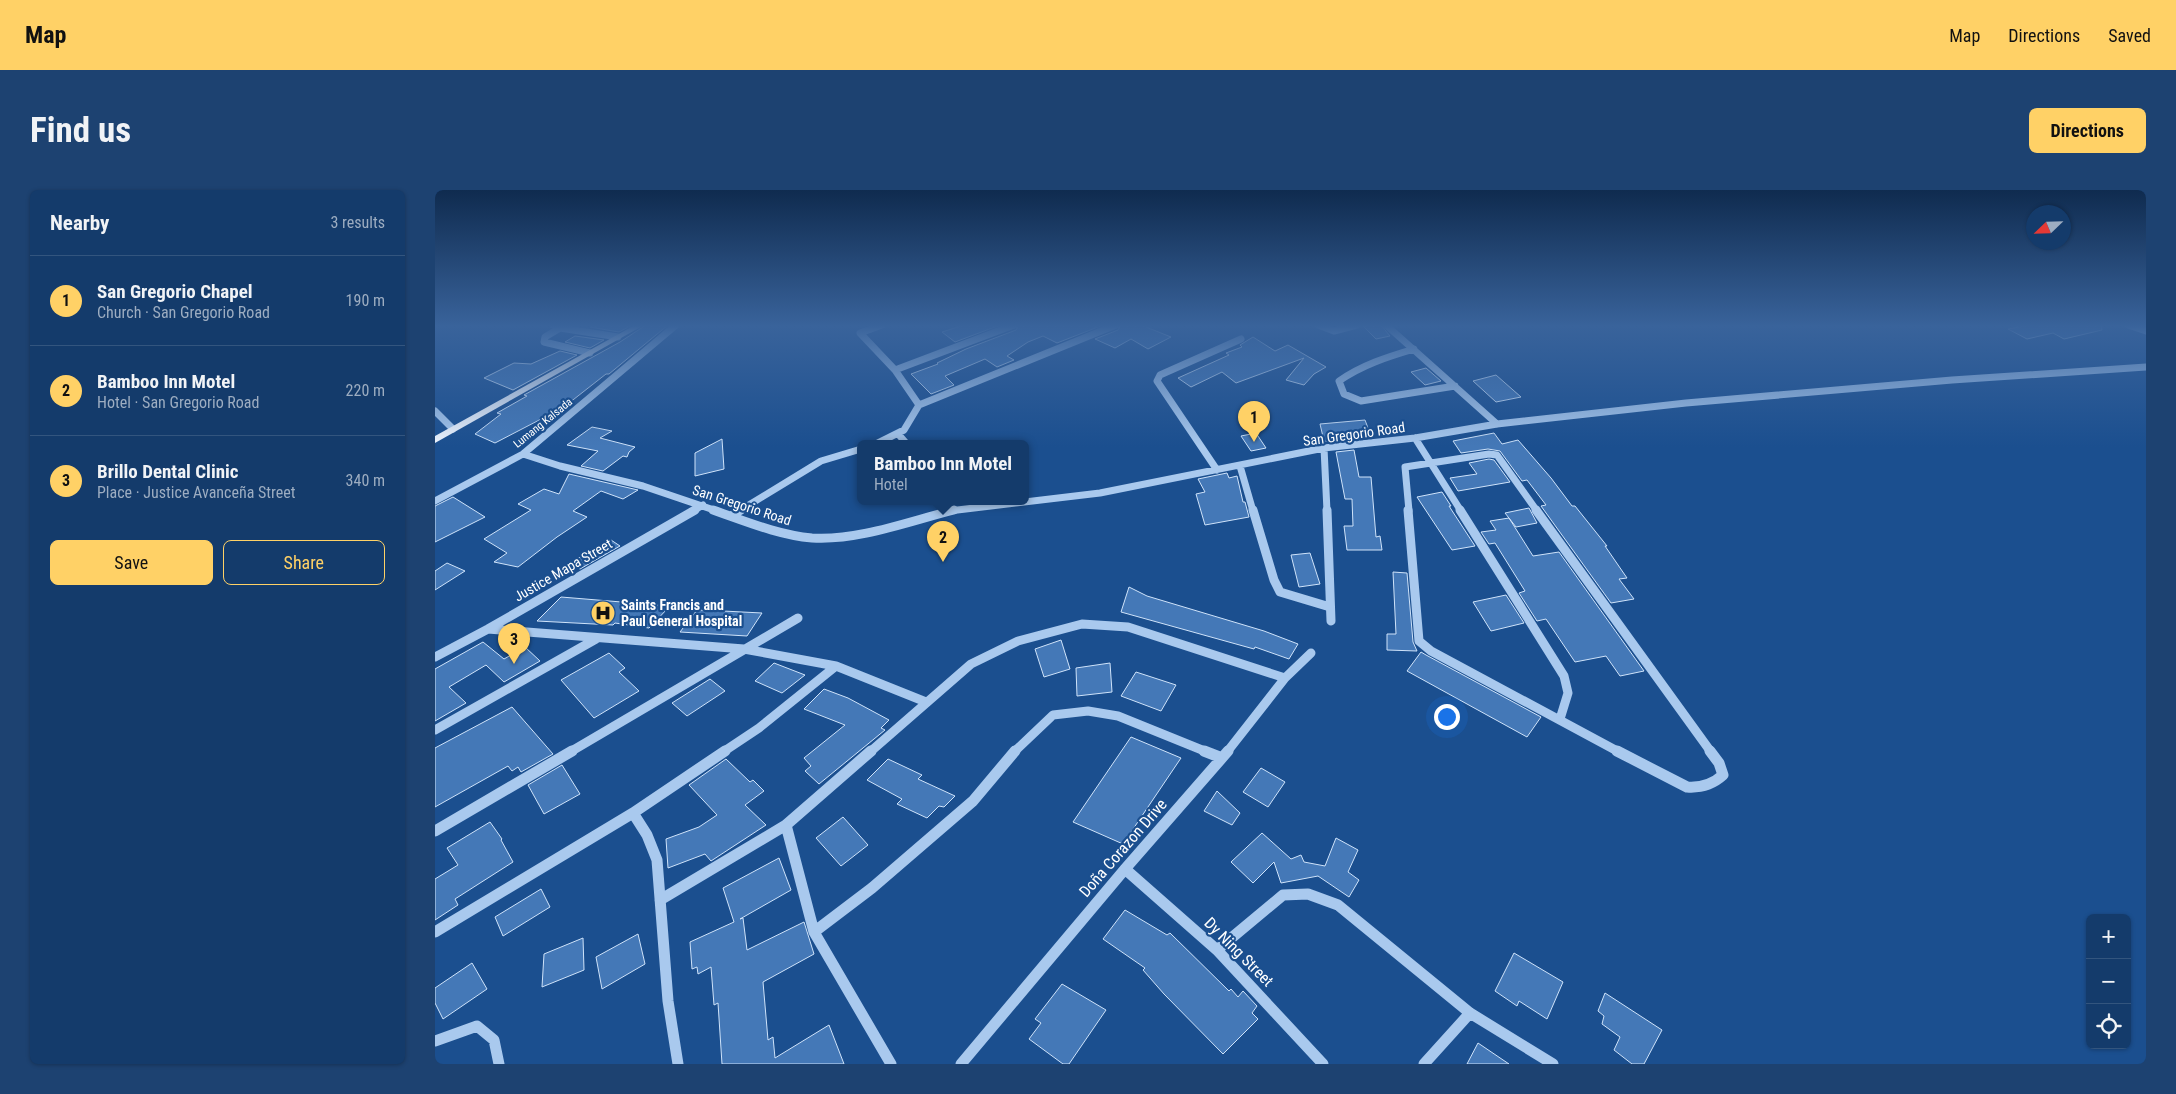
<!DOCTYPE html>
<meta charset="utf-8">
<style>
body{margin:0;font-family:"Roboto Condensed",sans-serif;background:#1d4271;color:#f1f3f6}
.controls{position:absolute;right:15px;bottom:15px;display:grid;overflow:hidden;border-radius:8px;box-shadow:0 1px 4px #0004}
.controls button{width:45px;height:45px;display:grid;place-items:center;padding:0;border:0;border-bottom:1px solid #33557e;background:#143b6b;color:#f1f3f6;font:25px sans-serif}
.compass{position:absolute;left:1591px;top:15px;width:45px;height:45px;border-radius:50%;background:#143b6b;box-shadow:0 1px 4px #0004;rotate:247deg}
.you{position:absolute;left:1011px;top:526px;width:18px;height:18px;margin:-12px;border:4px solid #fff;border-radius:50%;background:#1a73e8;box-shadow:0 0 0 8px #1a73e833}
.badge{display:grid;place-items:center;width:32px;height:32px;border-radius:50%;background:#ffd166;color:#111;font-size:16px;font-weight:700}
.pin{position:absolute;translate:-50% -41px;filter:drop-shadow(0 1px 2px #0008)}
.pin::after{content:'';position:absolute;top:26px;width:18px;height:15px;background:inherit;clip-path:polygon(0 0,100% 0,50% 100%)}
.popup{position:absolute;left:422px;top:250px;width:172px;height:65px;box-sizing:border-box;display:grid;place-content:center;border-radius:8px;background:#143b6b;filter:drop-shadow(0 1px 4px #0005);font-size:16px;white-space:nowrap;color:#9dadc1}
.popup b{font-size:19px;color:#f1f3f6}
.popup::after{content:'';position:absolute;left:50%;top:100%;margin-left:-10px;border:10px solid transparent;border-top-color:#143b6b}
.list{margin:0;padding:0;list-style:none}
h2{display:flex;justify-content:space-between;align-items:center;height:65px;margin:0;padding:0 20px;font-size:21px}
h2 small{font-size:16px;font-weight:400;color:#9dadc1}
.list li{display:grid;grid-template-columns:32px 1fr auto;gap:15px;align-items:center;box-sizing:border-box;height:90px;padding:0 20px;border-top:1px solid #33557e}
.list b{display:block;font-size:19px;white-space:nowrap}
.list p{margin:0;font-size:16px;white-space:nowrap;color:#9dadc1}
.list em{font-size:16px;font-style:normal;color:#9dadc1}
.actions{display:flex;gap:10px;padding:15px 20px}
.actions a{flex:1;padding:11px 0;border:1px solid #ffd166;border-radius:8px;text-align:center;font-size:18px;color:#ffd166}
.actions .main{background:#ffd166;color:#111}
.icon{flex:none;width:28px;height:28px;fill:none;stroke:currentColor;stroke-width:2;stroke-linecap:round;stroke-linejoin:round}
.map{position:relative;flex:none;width:1711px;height:874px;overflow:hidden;border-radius:8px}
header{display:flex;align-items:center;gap:30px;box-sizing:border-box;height:70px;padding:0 25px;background:#ffd166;color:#111}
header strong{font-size:24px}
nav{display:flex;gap:28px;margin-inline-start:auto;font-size:18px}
.intro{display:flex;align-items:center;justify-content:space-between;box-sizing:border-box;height:120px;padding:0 30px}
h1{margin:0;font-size:35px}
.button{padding:12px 22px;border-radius:8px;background:#ffd166;color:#111;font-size:18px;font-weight:700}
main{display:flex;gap:30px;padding:0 30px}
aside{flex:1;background:#143b6b;border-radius:8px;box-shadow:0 1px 4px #0004}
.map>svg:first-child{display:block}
</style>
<header>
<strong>Map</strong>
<nav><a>Map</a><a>Directions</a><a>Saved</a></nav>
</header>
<div class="intro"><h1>Find us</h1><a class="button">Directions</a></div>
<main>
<aside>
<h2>Nearby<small>3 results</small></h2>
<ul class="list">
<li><span class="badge">1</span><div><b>San Gregorio Chapel</b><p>Church · San Gregorio Road</p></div><em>190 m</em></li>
<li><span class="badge">2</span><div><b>Bamboo Inn Motel</b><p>Hotel · San Gregorio Road</p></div><em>220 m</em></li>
<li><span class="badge">3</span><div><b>Brillo Dental Clinic</b><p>Place · Justice Avanceña Street</p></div><em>340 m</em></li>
</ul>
<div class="actions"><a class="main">Save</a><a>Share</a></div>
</aside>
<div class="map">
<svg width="1711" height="874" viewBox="0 0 1711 874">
<rect width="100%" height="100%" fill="#1b4f8f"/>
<path fill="#4478b7" stroke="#cfe3fa" d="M 160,135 L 197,135 L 184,142 L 155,137 Z
M 211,135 L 233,135 L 174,184 L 171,184 L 120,224 L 113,228 L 110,227 L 60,253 L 40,244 L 66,224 L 62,223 L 92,206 L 89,205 L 185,152 Z
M 529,135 L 565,135 L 520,152 L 507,142 Z
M 584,135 L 668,135 L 622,153 L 608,146 L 593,152 L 572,166 L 579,170 L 562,177 L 550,169 L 510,186 L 519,195 L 496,204 L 476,184 L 503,174 L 502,173 L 531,159 L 581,140 Z
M 686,135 L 706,135 L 736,147 L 713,159 L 696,149 L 680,158 L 660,149 L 683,140 Z
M 927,135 L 946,135 L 955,146 L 941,149 Z
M 1595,135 L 1666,135 L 1667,140 L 1629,149 L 1618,143 L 1592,149 L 1573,139 Z
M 140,146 L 169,150 L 155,158 L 130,152 Z
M 818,147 L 840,161 L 853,155 L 891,177 L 879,184 L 869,195 L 851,190 L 869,168 L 801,193 L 787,182 L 756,197 L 743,188 L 794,165 L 791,163 L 807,157 L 805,155 Z
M 125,161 L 142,165 L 78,200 L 49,188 L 79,173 L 96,174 Z
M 991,178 L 1006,191 L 990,195 L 976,182 Z
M 1061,185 L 1086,207 L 1061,212 L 1038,191 Z
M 930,230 L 936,246 L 898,252 L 889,251 L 885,234 Z
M 157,237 L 177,241 L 165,248 L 200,257 L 194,262 L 192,267 L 188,266 L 168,281 L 146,276 L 163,261 L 132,255 Z
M 821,243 L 831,258 L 816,261 L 806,246 Z
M 1059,243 L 1067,254 L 1083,250 L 1116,288 L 1137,316 L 1140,316 L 1172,356 L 1170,356 L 1192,388 L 1184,389 L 1199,409 L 1176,413 L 1106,316 L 1111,315 L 1092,290 L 1087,291 L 1065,261 L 1053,259 L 1026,263 L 1018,251 Z
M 287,249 L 289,279 L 260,286 L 260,263 Z
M 919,260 L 924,287 L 936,287 L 941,347 L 945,346 L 947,360 L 912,360 L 909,336 L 918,336 L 917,309 L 910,309 L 901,262 Z
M 1054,269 L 1059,270 L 1075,292 L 1023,301 L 1015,288 L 1042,284 L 1034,273 Z
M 792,283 L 794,288 L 802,286 L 808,312 L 810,312 L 814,327 L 770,335 L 761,304 L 770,302 L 763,289 Z
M 134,284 L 203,300 L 188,309 L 166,301 L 138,321 L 152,327 L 122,347 L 83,377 L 59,372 L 72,363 L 49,349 L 96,320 L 83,314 L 109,299 L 124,304 Z
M 1007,302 L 1016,316 L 1014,316 L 1040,356 L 1017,360 L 982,307 Z
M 18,307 L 50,327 L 0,352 L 0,316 Z
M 1094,318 L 1102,333 L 1081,337 L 1070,323 Z
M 1074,328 L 1098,366 L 1124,362 L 1209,481 L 1185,486 L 1171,466 L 1140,472 L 1111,429 L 1102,431 L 1084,403 L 1090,401 L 1060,353 L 1054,354 L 1046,342 L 1061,340 L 1055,331 Z
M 176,350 L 185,356 L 145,379 L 135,373 Z
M 875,363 L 885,394 L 864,397 L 856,365 Z
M 12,373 L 30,381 L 0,400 L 0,381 Z
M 958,382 L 972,383 L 978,452 L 982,461 L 952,460 L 952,444 L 961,444 Z
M 694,397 L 712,406 L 829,441 L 863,454 L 854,469 L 820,457 L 819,459 L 686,422 Z
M 1071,405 L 1089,433 L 1056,441 L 1038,412 Z
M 126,407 L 235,416 L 214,438 L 180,433 L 178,435 L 102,431 Z
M 262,420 L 288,421 L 327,423 L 312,446 L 245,442 Z
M 626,450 L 635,479 L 609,487 L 600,459 Z
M 48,452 L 69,469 L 90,457 L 105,471 L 69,492 L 51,475 L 14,497 L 31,513 L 0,531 L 0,479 Z
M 986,462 L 991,465 L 1106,527 L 1092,547 L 972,481 Z
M 174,463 L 190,478 L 184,482 L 204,501 L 159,528 L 126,490 Z
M 339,473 L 370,485 L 347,503 L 320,491 Z
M 675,473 L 677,502 L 642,506 L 641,478 Z
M 701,482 L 741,495 L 726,521 L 686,506 Z
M 275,489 L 290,501 L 252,526 L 237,513 Z
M 389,499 L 413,508 L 454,530 L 446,538 L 450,540 L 384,594 L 370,581 L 376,576 L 369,568 L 410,535 L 369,519 Z
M 77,517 L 118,564 L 86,582 L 83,577 L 77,581 L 73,576 L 0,617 L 0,558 Z
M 696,547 L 746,568 L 688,654 L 638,632 Z
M 291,569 L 315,592 L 318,590 L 329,601 L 310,615 L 331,635 L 276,671 L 270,664 L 233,678 L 231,649 L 264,637 L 282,625 L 254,595 Z
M 453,569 L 487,585 L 483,589 L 520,606 L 509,617 L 504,616 L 492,628 L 462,614 L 467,609 L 432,590 Z
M 127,575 L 145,604 L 109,624 L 93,595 Z
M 826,578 L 850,592 L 833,617 L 808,602 Z
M 782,601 L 805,623 L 797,635 L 769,621 Z
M 408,627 L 433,655 L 406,676 L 381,648 Z
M 55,632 L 67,649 L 66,650 L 78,672 L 20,709 L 23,715 L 0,730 L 0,689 L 23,675 L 12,658 Z
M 827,643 L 856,669 L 866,665 L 869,672 L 890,676 L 901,648 L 923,660 L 913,682 L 924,690 L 914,707 L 883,686 L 846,693 L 839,672 L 818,693 L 796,672 Z
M 344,668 L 356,700 L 305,729 L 308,728 L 312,760 L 369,732 L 379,764 L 328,792 L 333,850 L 338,847 L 340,868 L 394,835 L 409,874 L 287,874 L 283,813 L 279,815 L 276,777 L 263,784 L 262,777 L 257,779 L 255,752 L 299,732 L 288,698 Z
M 106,699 L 115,717 L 68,746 L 60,727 Z
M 690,720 L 732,745 L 735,743 L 794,801 L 796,799 L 803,807 L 808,801 L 822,816 L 817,823 L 823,829 L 788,864 L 729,804 L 708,780 L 710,778 L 668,749 Z
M 203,744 L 210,774 L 167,799 L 161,767 Z
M 148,748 L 149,780 L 107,797 L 109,764 Z
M 1079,763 L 1128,792 L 1112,829 L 1084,811 L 1082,816 L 1060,801 Z
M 37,773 L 52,799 L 8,829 L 0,813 L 0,798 Z
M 627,794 L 671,820 L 634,874 L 628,874 L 594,849 L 606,833 L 600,829 Z
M 1170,803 L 1227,840 L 1209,874 L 1197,874 L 1179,860 L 1185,847 L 1167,834 L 1169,826 L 1163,821 Z
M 1043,853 L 1074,874 L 1032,874 Z"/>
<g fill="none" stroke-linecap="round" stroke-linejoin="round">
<path stroke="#a9c9ee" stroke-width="7" d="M 118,135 L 125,138 L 110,147 L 109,152 L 155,163
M 447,135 L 425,143 L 460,180 L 484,215
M 883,135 L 899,141 L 922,135
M 951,135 L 1062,234
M 1693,135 L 1711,141
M 125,138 L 183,147
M 979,159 C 952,167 927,175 904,191 L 909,204 L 926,211 L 1020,196
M 460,180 L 579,135
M 0,221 L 18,239
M 464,245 L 471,253
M 980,248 L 1026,321
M 443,253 L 469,240 L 484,215 L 681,135
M 889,258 L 892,321
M 88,264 L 125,276 L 208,296 L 282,321
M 805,276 L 818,321
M 782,280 L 722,191 L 725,185 L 806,149
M 0,311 L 88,264 L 241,135
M 258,321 L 268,315
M 304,321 L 386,271 L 426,259
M 514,321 L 665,303 L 889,258 L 980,248 L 1062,234 L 1251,213 L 1517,190 L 1711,177
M 974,321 L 970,277 L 1054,264 L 1062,265 L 1102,321"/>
<path stroke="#a9c9ee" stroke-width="9" d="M 278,320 C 310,331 343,345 377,348 C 423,351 475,331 519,320
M 818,320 L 839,390 L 845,402 L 895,417
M 892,320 L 896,431
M 973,320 L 984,451 L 996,461 L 1184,562
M 1025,320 L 1129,486 L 1133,503 L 1125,529
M 1101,320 L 1276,562
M 296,326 L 306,320
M 53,439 L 309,459 L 401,476 L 491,512
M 0,467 L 53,439 L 260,320
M 0,540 L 161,449
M 135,562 L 363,428
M 288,562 L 324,538 L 401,476
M 435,562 L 536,474 L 583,451 L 647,434 L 693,437 L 850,488
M 579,562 L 618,525 L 653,521 L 683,526 L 772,562
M 792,562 L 850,488 L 876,463"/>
<path stroke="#a9c9ee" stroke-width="11" d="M 769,561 L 787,568
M 1182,561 L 1252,597 C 1266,598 1277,595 1288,585 L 1284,573 L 1275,561
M 198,623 L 212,645 L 222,670 L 233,811 L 243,874
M 351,635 L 379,742 L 456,874
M 0,641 L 137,561
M 690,679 L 782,760 L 888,874
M 225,710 L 351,635 L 436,561
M 0,742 L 198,623 L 290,561
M 379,742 L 437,698 L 538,611 L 580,561
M 782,760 L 848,705 L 873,704 L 903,715 L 1035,823 L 1118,874
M 0,851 L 42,836 L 59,850 L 64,874
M 526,874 L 690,679 L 793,561
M 989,874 L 1035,823"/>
<path fill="#f0f6ff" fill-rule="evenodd" d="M 200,135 L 209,135 L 0,253 L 0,246 Z"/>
</g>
<linearGradient id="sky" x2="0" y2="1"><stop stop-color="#0f2b4f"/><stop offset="0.53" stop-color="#39639b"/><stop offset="1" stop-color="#39639b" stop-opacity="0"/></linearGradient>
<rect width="1711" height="257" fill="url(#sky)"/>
<defs>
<symbol id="hospital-disc" viewBox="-11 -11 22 22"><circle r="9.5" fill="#ffd166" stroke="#1b4f8f"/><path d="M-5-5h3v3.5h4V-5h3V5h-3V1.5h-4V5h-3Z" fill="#111"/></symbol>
</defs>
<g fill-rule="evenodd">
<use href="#hospital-disc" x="154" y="409" width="28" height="28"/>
</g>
<g text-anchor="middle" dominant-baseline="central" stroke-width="4.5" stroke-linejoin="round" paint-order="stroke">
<g font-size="11" fill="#fff" stroke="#1b4f8f">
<text transform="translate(108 233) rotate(-39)">Lumang Kalsada</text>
</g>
<g font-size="14" fill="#fff" stroke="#1b4f8f">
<text transform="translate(919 244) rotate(-8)">San Gregorio Road</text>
<text transform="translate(307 315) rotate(18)">San Gregorio Road</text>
<text transform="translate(128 380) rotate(-30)">Justice Mapa Street</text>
</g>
<g font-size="14" font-weight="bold" fill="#fff" stroke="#1b4f8f" text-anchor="start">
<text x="186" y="415">Saints Francis and<tspan x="186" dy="16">Paul General Hospital</tspan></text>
</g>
<g font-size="16" fill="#fff" stroke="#1b4f8f">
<text transform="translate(688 658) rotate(-49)">Doña Corazon Drive</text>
<text transform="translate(804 762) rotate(45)">Dy Ning Street</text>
</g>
</g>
</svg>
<div class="controls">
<button>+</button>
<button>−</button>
<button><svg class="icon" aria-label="locate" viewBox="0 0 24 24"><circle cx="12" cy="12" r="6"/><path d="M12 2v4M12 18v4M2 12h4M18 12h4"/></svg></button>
</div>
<svg class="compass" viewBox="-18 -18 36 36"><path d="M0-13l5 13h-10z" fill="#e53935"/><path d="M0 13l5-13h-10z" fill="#9dadc1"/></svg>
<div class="you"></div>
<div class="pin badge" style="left:819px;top:252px">1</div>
<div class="pin badge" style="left:508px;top:372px">2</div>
<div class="popup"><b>Bamboo Inn Motel</b>Hotel</div>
<div class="pin badge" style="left:79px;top:474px">3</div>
</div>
</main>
